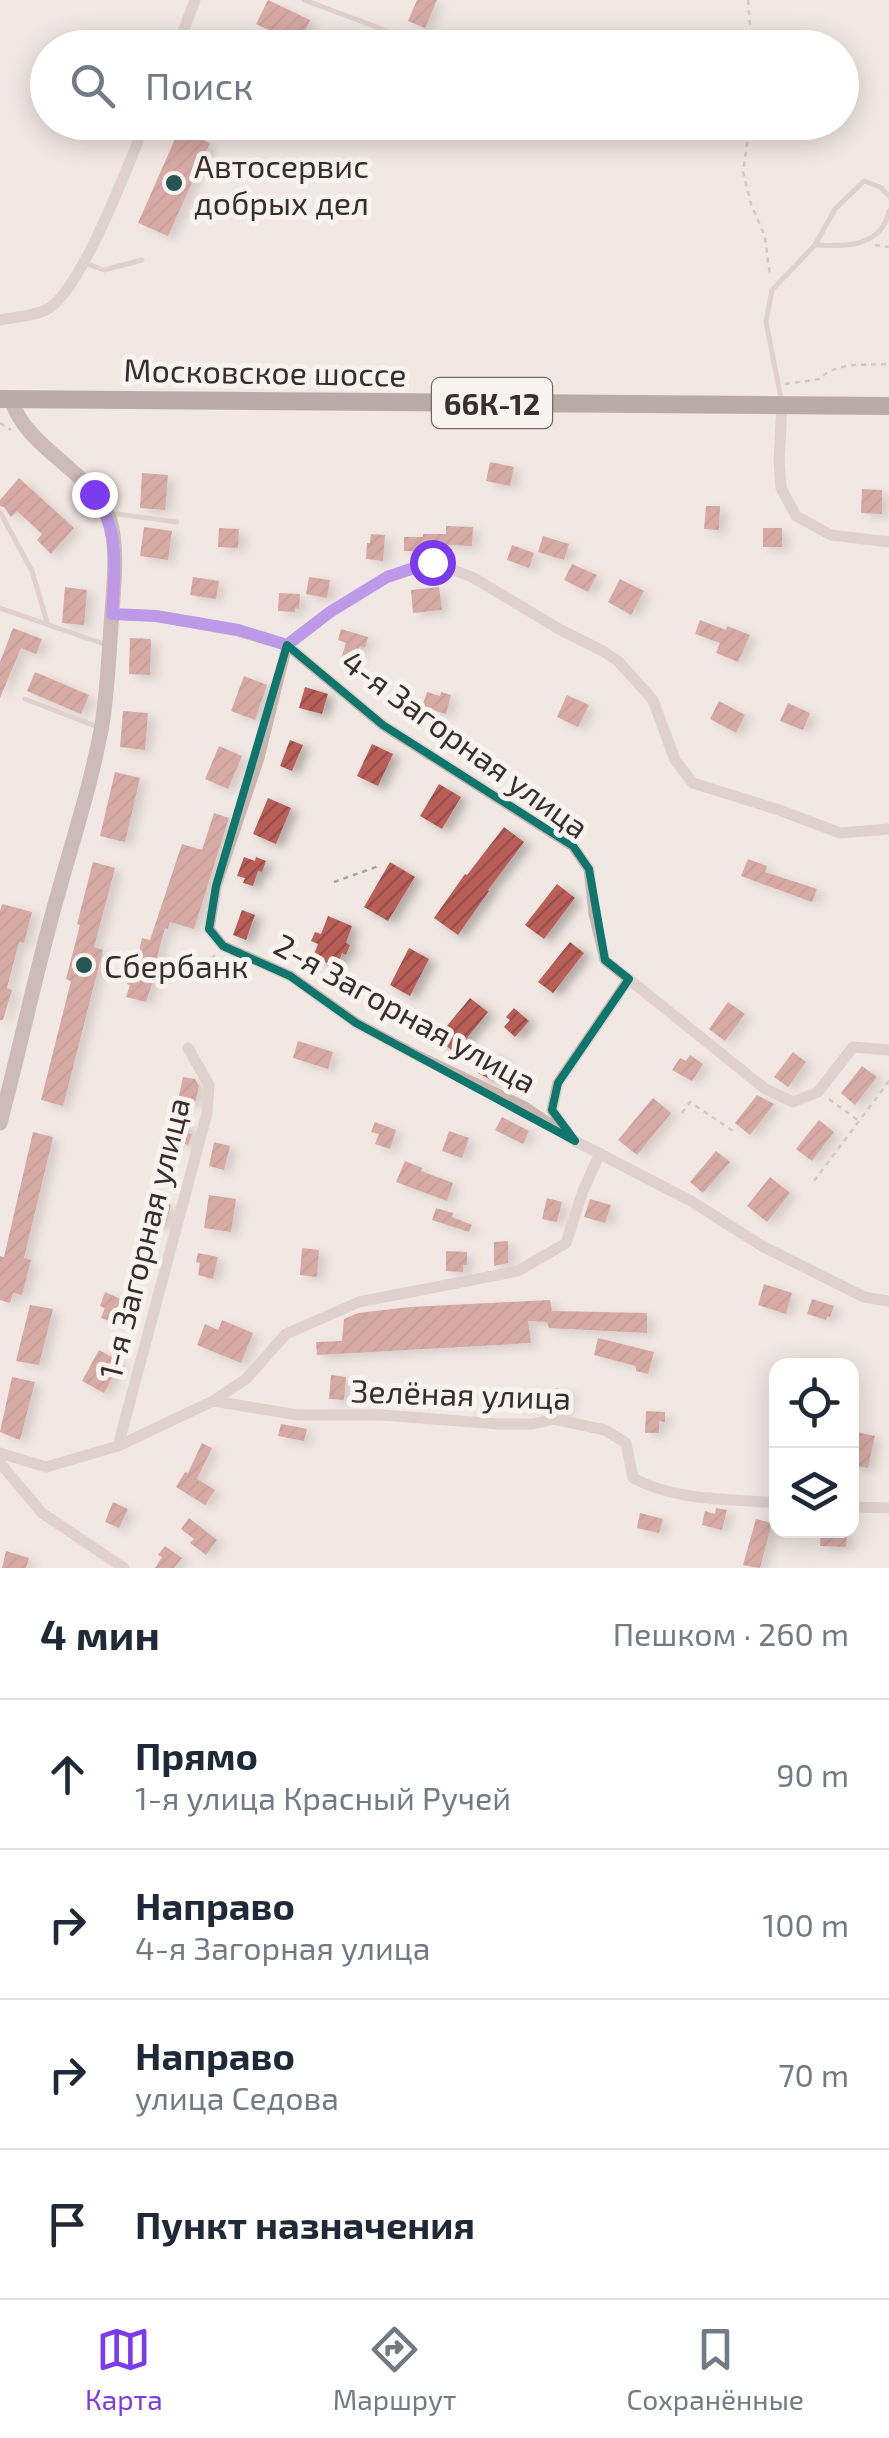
<!DOCTYPE html>
<html lang="ru">
<meta charset="utf-8">
<style>
body{margin:0;font-family:"Exo 2",sans-serif;background:#f2f2f3;color:#1f2937}
.controls{position:absolute;right:30px;bottom:30px;display:grid;overflow:hidden;border-radius:20px;box-shadow:0 5px 25px #0003}
.controls button{width:90px;height:90px;display:grid;place-items:center;padding:0;border:0;border-bottom:2px solid #e0e1e3;background:#fff;color:#1f2937;font:50px sans-serif}
.stop{position:absolute;width:30px;height:30px;margin:-22px;border:8px solid #7c3aed;border-radius:50%;background:#fff}
.stop.end{background:#7c3aed;border-color:#fff;box-shadow:0 2px 10px #0008}
.list{margin:0;padding:0;list-style:none}
h2{display:flex;justify-content:space-between;align-items:center;height:130px;margin:0;padding:0 40px;font-size:42px}
h2 small{font-size:32px;font-weight:400;color:#747a83}
.list li{display:grid;grid-template-columns:65px 1fr auto;gap:30px;align-items:center;box-sizing:border-box;height:150px;padding:0 40px;border-top:2px solid #e0e1e3}
.list b{display:block;font-size:38px;white-space:nowrap}
.list p{margin:0;font-size:32px;white-space:nowrap;color:#747a83}
.list em{font-size:32px;font-style:normal;color:#747a83}
.icon{flex:none;width:55px;height:55px;fill:none;stroke:currentColor;stroke-width:2;stroke-linecap:round;stroke-linejoin:round}
.map{position:relative;flex:none;width:889px;height:1568px;overflow:hidden}
.search{position:absolute;background:#fff;box-shadow:0 5px 25px #0003;left:30px;right:30px;top:30px;height:110px;display:flex;align-items:center;gap:25px;box-sizing:border-box;padding:0 35px;border-radius:55px;color:#747a83;font-size:38px}
.sheet{height:730px;background:#fff}
nav{display:flex;justify-content:space-around;align-items:center;box-sizing:border-box;height:140px;border-top:2px solid #e0e1e3;background:#fff;font-size:28px;color:#747a83}
nav a{display:grid;justify-items:center;gap:5px}
nav .on{color:#7c3aed}
.map>svg:first-child{display:block}
</style>
<div class="map">
<svg width="889" height="1568" viewBox="0 0 889 1568">
<defs>
<pattern id="building-hatch" width="6" height="6" patternUnits="userSpaceOnUse" patternTransform="scale(2.5)"><rect width="6" height="6" fill="#b95f59"/><path d="M-1 1l2-2M0 6l6-6M5 7l2-2" fill="none" stroke="#974f4a"/></pattern>
<filter id="shadow"><feDropShadow dx="7" dy="4" stdDeviation="5" flood-color="#0004"/></filter>
</defs>
<rect width="100%" height="100%" fill="#f2e8e3"/>
<path fill="url(#building-hatch)" filter="url(#shadow)" d="M 268,0 L 310,20 L 299,44 L 256,24 Z
M 417,0 L 437,0 L 425,28 L 408,21 Z
M 179,130 L 210,143 L 168,236 L 138,223 Z
M 490,462 L 514,467 L 510,486 L 486,481 Z
M 142,473 L 168,475 L 165,510 L 140,508 Z
M 19,478 L 74,528 L 51,554 L 37,540 L 42,534 L 17,511 L 11,517 L 4,507 L 0,506 L 0,500 Z
M 862,489 L 882,490 L 882,514 L 861,513 Z
M 706,506 L 720,506 L 719,530 L 704,529 Z
M 446,526 L 473,527 L 472,546 L 435,544 L 434,552 L 404,551 L 404,537 L 423,537 L 423,534 L 446,534 Z
M 144,527 L 172,531 L 168,560 L 140,556 Z
M 219,528 L 239,529 L 238,548 L 218,547 Z
M 763,528 L 782,528 L 782,547 L 763,547 Z
M 371,534 L 385,535 L 383,561 L 366,559 L 367,543 L 370,543 Z
M 543,536 L 569,544 L 564,560 L 538,552 Z
M 512,545 L 534,553 L 529,568 L 507,560 Z
M 572,564 L 597,575 L 588,592 L 564,580 Z
M 193,577 L 219,581 L 216,599 L 190,595 Z
M 309,577 L 330,580 L 327,598 L 306,594 Z
M 620,579 L 644,591 L 631,615 L 608,602 Z
M 65,587 L 87,590 L 84,625 L 62,623 Z
M 439,587 L 442,610 L 413,613 L 411,590 Z
M 279,593 L 300,594 L 299,609 L 295,608 L 295,612 L 278,611 Z
M 700,620 L 726,630 L 727,626 L 750,635 L 738,662 L 716,653 L 720,643 L 695,634 Z
M 13,628 L 42,639 L 36,654 L 21,648 L 0,698 L 0,662 Z
M 341,629 L 368,637 L 365,648 L 360,646 L 355,663 L 341,659 L 346,643 L 338,640 Z
M 130,638 L 151,639 L 150,675 L 129,674 Z
M 35,672 L 89,695 L 81,714 L 27,691 Z
M 244,676 L 267,685 L 255,720 L 231,711 Z
M 305,687 L 328,694 L 322,714 L 299,708 Z
M 427,692 L 440,696 L 441,692 L 451,695 L 446,714 L 422,707 Z
M 567,695 L 589,705 L 578,727 L 557,717 Z
M 719,701 L 745,715 L 736,733 L 710,719 Z
M 788,703 L 810,713 L 803,730 L 780,721 Z
M 123,711 L 148,713 L 145,750 L 120,747 Z
M 290,740 L 303,745 L 292,771 L 280,766 Z
M 372,744 L 393,754 L 378,786 L 357,776 Z
M 219,746 L 242,756 L 228,789 L 205,779 Z
M 115,772 L 140,778 L 125,842 L 100,836 Z
M 439,784 L 461,797 L 442,829 L 420,816 Z
M 268,798 L 291,808 L 276,844 L 253,834 Z
M 214,813 L 229,818 L 194,929 L 170,922 L 168,929 L 165,928 L 156,961 L 159,962 L 146,1002 L 126,997 L 130,985 L 127,984 L 135,950 L 139,951 L 142,938 L 150,940 L 182,844 L 202,850 Z
M 504,827 L 524,842 L 488,890 L 489,891 L 458,935 L 434,918 L 465,874 L 467,875 Z
M 244,857 L 255,861 L 256,857 L 266,861 L 262,872 L 258,871 L 253,886 L 243,883 L 245,878 L 237,876 Z
M 748,859 L 767,866 L 765,872 L 817,889 L 812,902 L 741,876 Z
M 93,862 L 115,868 L 94,947 L 103,950 L 63,1106 L 41,1100 L 71,981 L 66,979 L 80,925 L 77,924 Z
M 390,862 L 415,877 L 388,921 L 364,907 Z
M 557,884 L 575,898 L 544,939 L 525,925 Z
M 2,904 L 32,912 L 24,943 L 19,942 L 7,988 L 12,990 L 3,1020 L 0,1020 L 0,911 Z
M 242,910 L 255,915 L 246,940 L 233,935 Z
M 328,916 L 352,926 L 346,943 L 350,945 L 346,955 L 342,953 L 337,967 L 313,957 L 318,944 L 311,941 L 315,932 L 321,934 Z
M 570,942 L 584,953 L 553,993 L 538,982 Z
M 409,948 L 429,959 L 410,996 L 390,985 Z
M 470,998 L 488,1012 L 455,1053 L 437,1038 Z
M 728,1002 L 745,1014 L 725,1041 L 709,1029 Z
M 514,1008 L 529,1021 L 515,1037 L 504,1027 L 510,1020 L 506,1017 Z
M 298,1041 L 333,1052 L 328,1069 L 293,1058 Z
M 793,1052 L 806,1062 L 788,1087 L 774,1077 Z
M 492,1054 L 506,1064 L 493,1081 L 478,1073 Z
M 690,1055 L 703,1064 L 692,1081 L 672,1070 L 680,1058 L 686,1061 Z
M 862,1066 L 877,1077 L 855,1105 L 841,1093 Z
M 183,1077 L 195,1079 L 199,1086 L 195,1103 L 178,1100 Z
M 757,1095 L 774,1104 L 750,1135 L 735,1123 Z
M 653,1098 L 671,1113 L 637,1155 L 618,1140 Z
M 502,1117 L 529,1131 L 523,1144 L 495,1130 Z
M 169,1119 L 190,1126 L 188,1133 L 192,1134 L 188,1145 L 176,1141 L 177,1138 L 164,1134 Z
M 819,1120 L 834,1132 L 812,1161 L 796,1149 Z
M 375,1122 L 396,1130 L 390,1149 L 375,1144 L 379,1134 L 371,1132 Z
M 449,1131 L 469,1138 L 462,1158 L 442,1151 Z
M 33,1132 L 53,1137 L 24,1258 L 31,1260 L 22,1295 L 13,1293 L 10,1303 L 0,1300 L 0,1256 L 4,1257 Z
M 214,1142 L 230,1146 L 224,1170 L 209,1166 Z
M 716,1151 L 730,1162 L 703,1193 L 690,1182 Z
M 405,1161 L 422,1168 L 421,1171 L 453,1183 L 447,1201 L 396,1182 Z
M 770,1177 L 790,1193 L 767,1222 L 747,1206 Z
M 209,1195 L 236,1199 L 231,1232 L 204,1228 Z
M 547,1198 L 562,1202 L 557,1222 L 542,1219 Z
M 590,1199 L 611,1205 L 605,1223 L 584,1217 Z
M 157,1202 L 171,1205 L 165,1227 L 152,1224 Z
M 436,1208 L 453,1213 L 452,1217 L 472,1225 L 469,1232 L 432,1220 Z
M 508,1241 L 508,1263 L 494,1266 L 494,1242 Z
M 302,1248 L 319,1250 L 317,1277 L 300,1275 Z
M 446,1251 L 467,1252 L 467,1265 L 463,1265 L 463,1272 L 446,1271 Z
M 198,1253 L 218,1257 L 213,1279 L 198,1275 L 200,1263 L 196,1262 Z
M 764,1284 L 792,1293 L 786,1314 L 758,1305 Z
M 105,1292 L 121,1299 L 112,1322 L 101,1318 L 105,1308 L 100,1306 Z
M 812,1299 L 834,1306 L 830,1317 L 827,1316 L 826,1320 L 807,1314 Z
M 550,1300 L 552,1311 L 647,1313 L 647,1333 L 549,1328 L 547,1322 L 528,1321 L 531,1343 L 317,1355 L 316,1342 L 342,1341 L 344,1319 L 358,1313 L 410,1307 Z
M 30,1305 L 53,1309 L 39,1365 L 16,1361 Z
M 222,1320 L 253,1333 L 241,1363 L 197,1345 L 205,1324 L 218,1330 Z
M 598,1338 L 654,1352 L 648,1374 L 636,1371 L 636,1366 L 594,1355 Z
M 99,1350 L 121,1362 L 104,1393 L 82,1381 Z
M 331,1375 L 346,1377 L 344,1400 L 329,1399 Z
M 12,1377 L 35,1382 L 20,1440 L 0,1432 Z
M 556,1388 L 570,1391 L 566,1412 L 552,1410 L 552,1407 L 515,1406 L 515,1392 L 555,1393 Z
M 646,1411 L 665,1412 L 665,1422 L 659,1421 L 659,1433 L 645,1433 Z
M 281,1424 L 307,1429 L 304,1441 L 278,1436 Z
M 856,1432 L 875,1436 L 868,1468 L 852,1465 L 852,1447 Z
M 202,1443 L 212,1448 L 197,1479 L 215,1490 L 205,1505 L 176,1487 L 185,1472 L 188,1473 Z
M 113,1502 L 128,1509 L 119,1528 L 105,1522 Z
M 716,1508 L 727,1510 L 722,1530 L 702,1525 L 705,1511 L 715,1514 Z
M 640,1513 L 663,1519 L 659,1533 L 637,1528 Z
M 189,1518 L 217,1540 L 206,1555 L 190,1543 L 194,1539 L 181,1529 Z
M 756,1519 L 772,1523 L 760,1568 L 743,1565 Z
M 821,1531 L 847,1533 L 846,1547 L 820,1546 Z
M 165,1546 L 182,1558 L 174,1568 L 155,1568 L 162,1557 L 158,1555 Z
M 6,1551 L 29,1558 L 26,1568 L 2,1568 Z"/>
<g fill="none" stroke-linecap="round" stroke-linejoin="round">
<path stroke="#b5a09a" stroke-width="2.5" stroke-dasharray="5 5" stroke-linecap="butt" d="M 748,0 L 752,48
M 750,122 L 743,172 L 751,204 L 765,237 L 770,276
M 875,245 L 889,247
M 785,384 L 820,379 C 834,362 868,365 889,364
M 0,423 L 11,430
M 334,882 L 379,866
M 184,963 L 207,962 L 215,955
M 829,1099 L 859,1121
M 682,1113 L 690,1102 L 736,1133
M 814,1181 L 889,1081"/>
<path stroke="#c9b6b0" stroke-width="5" d="M 304,0 L 433,48
M 815,245 C 845,247 882,247 889,211
M 85,263 L 104,270 L 142,260
M 782,403 L 766,322 L 772,290 L 815,245 L 835,209 L 864,181 L 880,187 L 889,196
M 0,512 L 32,571 L 47,622
M 112,517 L 117,514 L 177,522
M 0,608 L 107,645
M 25,699 L 98,727"/>
<path stroke="#c9b6b0" stroke-width="11" d="M 177,48 L 195,0
M 0,320 C 14,317 34,316 46,310 C 81,293 129,162 146,122
M 782,406 L 779,460 L 781,488 L 796,516 L 831,535 L 889,542
M 112,614 L 156,616 L 237,631 L 287,645 L 383,725 L 573,846 L 589,869 L 594,914 L 605,960 L 764,1088 L 793,1102 L 818,1092 L 853,1047 L 889,1050
M 889,829 L 840,833 L 779,810 L 693,783 L 675,760 L 653,700 L 618,661 L 603,651 L 559,629 L 474,578 L 433,562 L 387,577 L 330,612 L 287,645 L 259,758 L 216,886 L 209,929 L 223,946 L 290,976 L 356,1023 L 418,1056 L 525,1107 L 575,1141 L 691,1201 L 762,1246 L 864,1297 L 889,1301
M 568,1132 L 552,1110 L 558,1083 L 629,979
M 213,1401 L 246,1379 L 286,1334 L 359,1302 L 518,1271 L 566,1243 L 583,1191 L 600,1153
M 118,1446 L 207,1113 L 209,1085 L 188,1048
M 0,1453 L 46,1467 L 118,1446 L 213,1401 L 298,1415 L 382,1415 L 498,1424 L 533,1424 L 554,1419 L 605,1430 L 626,1443 L 633,1478 C 678,1502 727,1498 776,1503
M 0,1463 L 42,1513 L 124,1568
M 852,1507 L 889,1508"/>
<path stroke="#9d8681" stroke-width="15" d="M 0,1123 C 18,1056 32,990 50,923 C 67,857 90,792 102,725 C 108,687 109,650 112,612 C 114,585 118,546 110,521 C 93,470 26,450 11,399"/>
<path stroke="#796360" stroke-width="18" d="M 0,399 L 889,406"/>
</g>
<g fill="none" stroke-linecap="round" stroke-linejoin="round">
<path stroke="#7c3aed" stroke-width="12" d="M 94,494 C 120,529 115,573 112,614 L 156,616 L 238,630 L 287,645 L 330,612 L 387,577 L 432,562"/>
</g>
<path d="M0 0H889V1568H0ZM 287,645 L 383,725 L 573,846 L 589,869 L 605,960 L 629,979 L 558,1083 L 552,1110 L 575,1141 L 356,1023 L 290,976 L 223,946 L 209,929 L 216,886 Z" fill="#f2e8e3" fill-opacity=".55" fill-rule="evenodd"/>
<path fill="none" stroke="#0f766e" stroke-width="8" stroke-linejoin="round" d="M 287,645 L 383,725 L 573,846 L 589,869 L 605,960 L 629,979 L 558,1083 L 552,1110 L 575,1141 L 356,1023 L 290,976 L 223,946 L 209,929 L 216,886 Z"/>
<g fill="#265651" stroke="#f9f3ef" stroke-width="4">
<circle cx="174" cy="183" r="10"/>
<circle cx="84" cy="965" r="10"/>
</g>
<g text-anchor="middle" dominant-baseline="central" stroke-width="10" stroke-linejoin="round" paint-order="stroke">
<rect fill="#f9f3ef" stroke="#736967" stroke-width="2.5" x="432" y="378" width="120" height="50" rx="8"/>
<g font-size="30" font-weight="bold" fill="#392e2d">
<text x="492" y="403">66К-12</text>
</g>
<g font-size="32" fill="#392e2d" stroke="#f9f3ef" text-anchor="start">
<text x="194" y="165">Автосервис<tspan x="194" dy="37">добрых дел</tspan></text>
<text x="104" y="965">Сбербанк</text>
</g>
<g font-size="32" fill="#392e2d" stroke="#f9f3ef">
<text transform="translate(265 371) rotate(1)">Московское шоссе</text>
<text transform="translate(466 743) rotate(36)">4-я Загорная улица</text>
<text transform="translate(406 1012) rotate(29)">2-я Загорная улица</text>
<text transform="translate(143 1238) rotate(-76)">1-я Загорная улица</text>
<text transform="translate(461 1393) rotate(2)">Зелёная улица</text>
</g>
</g>
</svg>
<div class="controls">
<button><svg class="icon" aria-label="locate" viewBox="0 0 24 24"><circle cx="12" cy="12" r="6"/><path d="M12 2v4M12 18v4M2 12h4M18 12h4"/></svg></button>
<button><svg class="icon" aria-label="layers" viewBox="0 0 24 24"><path d="M12 4l9 5-9 5-9-5zM3 14l9 5 9-5"/></svg></button>
</div>
<div class="stop" style="left:432px;top:562px"></div>
<div class="stop end" style="left:94px;top:494px"></div>
<div class="search"><svg class="icon" aria-label="search" viewBox="0 0 24 24"><circle cx="10" cy="10" r="6"/><path d="M15 15l6 6"/></svg>Поиск</div>
</div>
<section class="sheet">
<h2>4 мин<small>Пешком · 260 m</small></h2>
<ul class="list">
<li><svg class="icon" aria-label="ahead" viewBox="0 0 24 24"><path d="M12 20V5M6 11l6-6 6 6"/></svg><div><b>Прямо</b><p>1-я улица Красный Ручей</p></div><em>90 m</em></li>
<li><svg class="icon" aria-label="right" viewBox="0 0 24 24"><path d="M7 20v-9h11M14 6l5 5-5 5"/></svg><div><b>Направо</b><p>4-я Загорная улица</p></div><em>100 m</em></li>
<li><svg class="icon" aria-label="right" viewBox="0 0 24 24"><path d="M7 20v-9h11M14 6l5 5-5 5"/></svg><div><b>Направо</b><p>улица Седова</p></div><em>70 m</em></li>
<li><svg class="icon" aria-label="arrive" viewBox="0 0 24 24"><path d="M6 21V4h12l-3 4 3 4H6"/></svg><div><b>Пункт назначения</b></div></li>
</ul>
</section>
<nav>
<a class="on"><svg class="icon" aria-label="map" viewBox="0 0 24 24"><path d="M3 6l6-2 6 2 6-2v14l-6 2-6-2-6 2zM9 4v14M15 6v14"/></svg>Карта</a>
<a><svg class="icon" aria-label="directions" viewBox="0 0 24 24"><path d="M12 3l9 9-9 9-9-9zM9 14v-3h6M13 9l2 2-2 2"/></svg>Маршрут</a>
<a><svg class="icon" aria-label="saved" viewBox="0 0 24 24"><path d="M7 4h10v16l-5-4-5 4z"/></svg>Сохранённые</a>
</nav>
